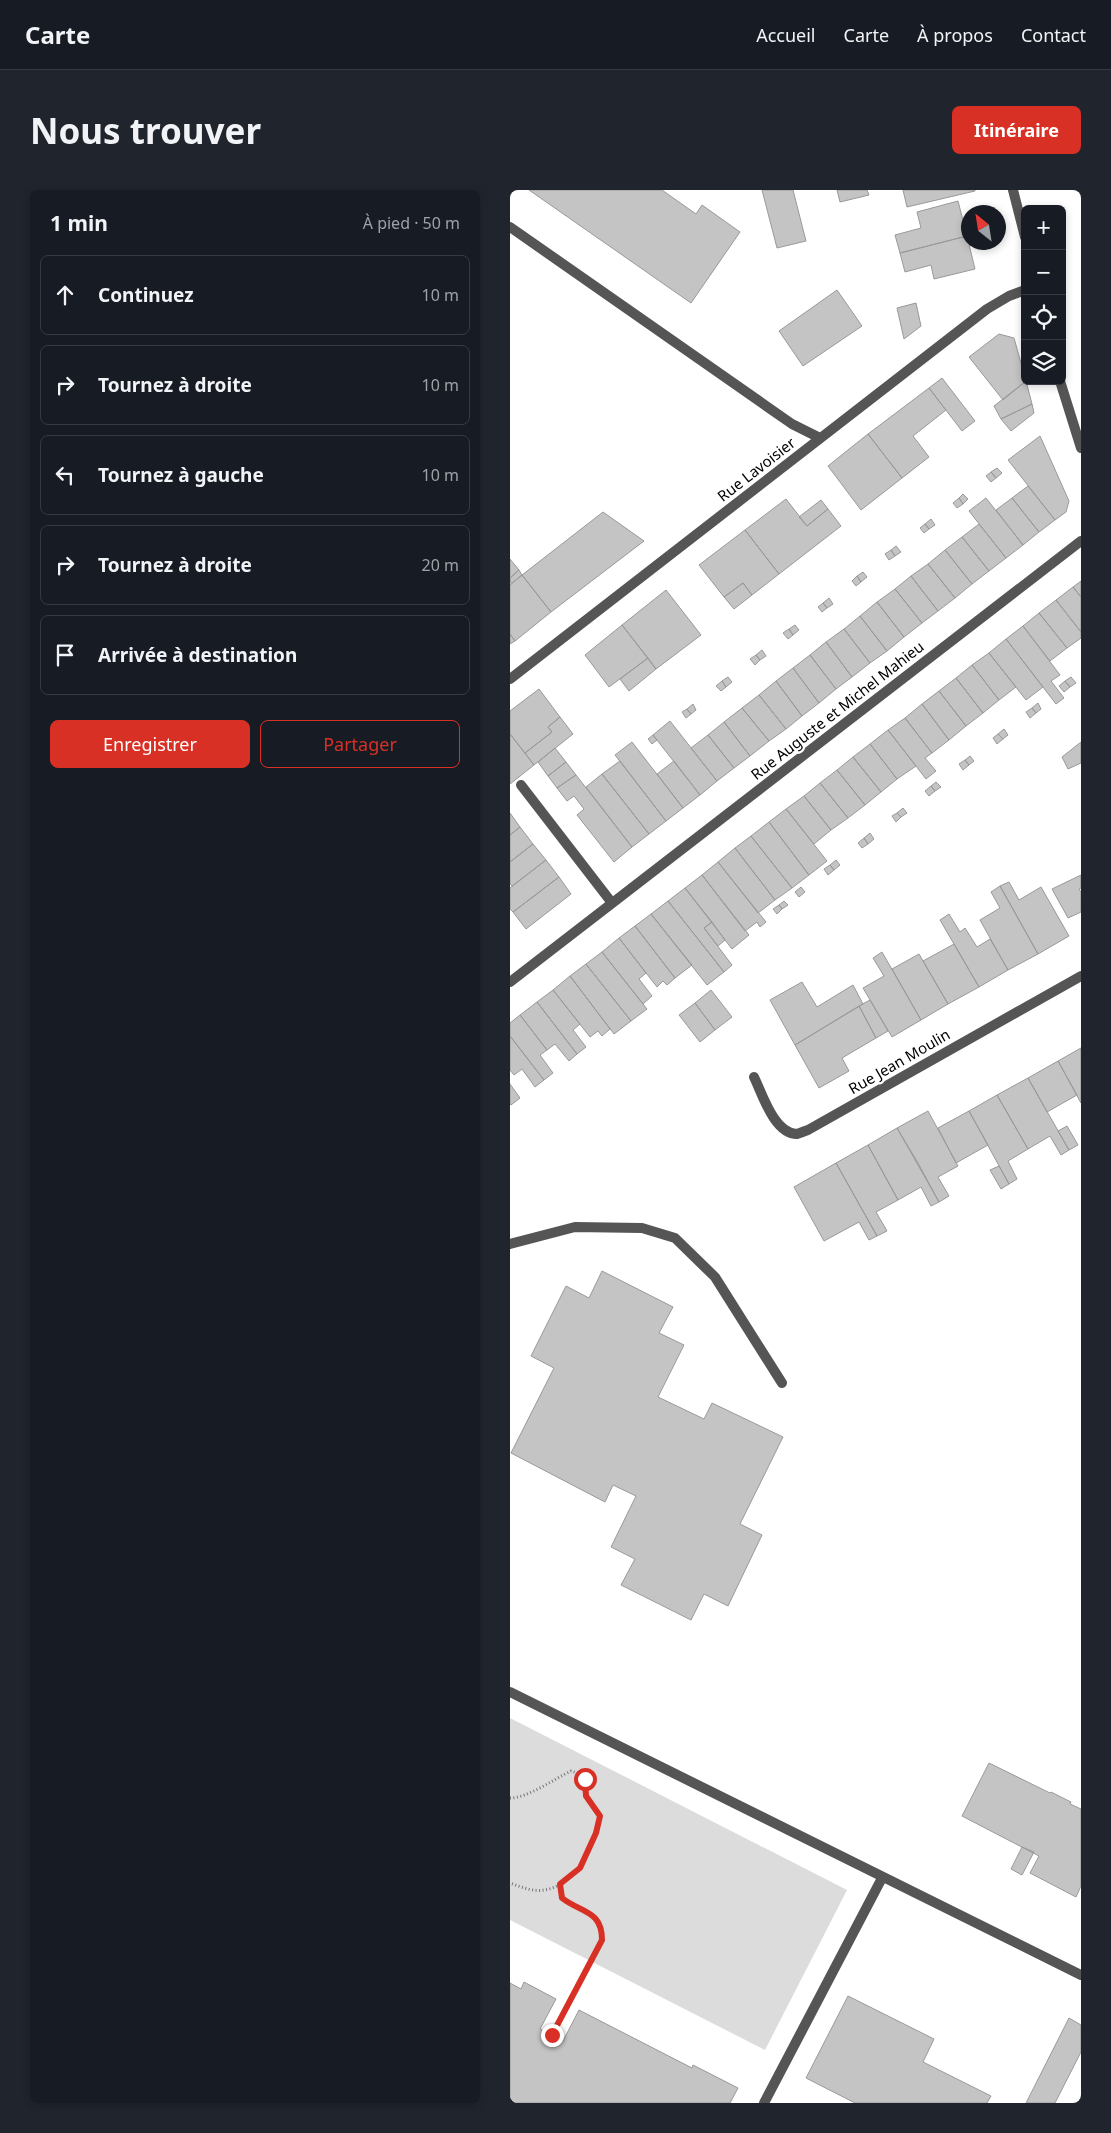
<!DOCTYPE html>
<html lang="fr">
<meta charset="utf-8">
<style>
body{margin:0;font-family:"Noto Sans",sans-serif;background:#20242c;color:#f1f3f6}
.controls{position:absolute;right:15px;top:15px;display:grid;overflow:hidden;border-radius:8px;box-shadow:0 2px 8px #0003}
.controls button{width:45px;height:45px;display:grid;place-items:center;padding:0;border:0;border-bottom:1px solid #363941;background:#171b24;color:#f1f3f6;font:25px sans-serif}
.compass{position:absolute;left:451px;top:15px;width:45px;height:45px;border-radius:50%;background:#171b24;box-shadow:0 2px 8px #0003;rotate:330deg}
.stop{position:absolute;width:15px;height:15px;margin:-11px;border:4px solid #d93025;border-radius:50%;background:#fff}
.stop.end{background:#d93025;border-color:#fff;box-shadow:0 1px 5px #0008}
.list{margin:0;padding:0;list-style:none}
h2{display:flex;justify-content:space-between;align-items:center;height:65px;margin:0;padding:0 20px;font-size:21px}
h2 small{font-size:16px;font-weight:400;color:#9ea1a6}
.list li{display:grid;grid-template-columns:32px 1fr auto;gap:15px;align-items:center;box-sizing:border-box;height:80px;margin:0 10px 10px;padding:0 10px;border:1px solid #363941;border-radius:8px}
.list b{display:block;font-size:19px;white-space:nowrap}
.list em{font-size:16px;font-style:normal;color:#9ea1a6}
.actions{display:flex;gap:10px;padding:15px 20px}
.actions a{flex:1;padding:11px 0;border:1px solid #d93025;border-radius:8px;text-align:center;font-size:18px;color:#d93025}
.actions .main{background:#d93025;color:#fff}
.icon{flex:none;width:28px;height:28px;fill:none;stroke:currentColor;stroke-width:2;stroke-linecap:round;stroke-linejoin:round}
.map{position:relative;flex:none;width:571px;height:1913px;overflow:hidden;border-radius:8px}
header{display:flex;align-items:center;gap:30px;box-sizing:border-box;height:70px;padding:0 25px;background:#171b24;border-bottom:1px solid #363941}
header strong{font-size:24px}
nav{display:flex;gap:28px;margin-inline-start:auto;font-size:18px}
.intro{display:flex;align-items:center;justify-content:space-between;box-sizing:border-box;height:120px;padding:0 30px}
h1{margin:0;font-size:35px}
.button{padding:12px 22px;border-radius:8px;background:#d93025;color:#fff;font-size:18px;font-weight:700}
main{display:flex;gap:30px;padding:0 30px}
aside{flex:1;background:#171b24;border-radius:8px;box-shadow:0 2px 8px #0003}
.map>svg:first-child{display:block}
</style>
<header>
<strong>Carte</strong>
<nav><a>Accueil</a><a>Carte</a><a>À propos</a><a>Contact</a></nav>
</header>
<div class="intro"><h1>Nous trouver</h1><a class="button">Itinéraire</a></div>
<main>
<aside>
<h2>1 min<small>À pied · 50 m</small></h2>
<ul class="list">
<li><svg class="icon" aria-label="ahead" viewBox="0 0 24 24"><path d="M12 20V5M6 11l6-6 6 6"/></svg><div><b>Continuez</b></div><em>10 m</em></li>
<li><svg class="icon" aria-label="right" viewBox="0 0 24 24"><path d="M7 20v-9h11M14 6l5 5-5 5"/></svg><div><b>Tournez à droite</b></div><em>10 m</em></li>
<li><svg class="icon" aria-label="left" viewBox="0 0 24 24"><path d="M17 20v-9H6M10 6l-5 5 5 5"/></svg><div><b>Tournez à gauche</b></div><em>10 m</em></li>
<li><svg class="icon" aria-label="right" viewBox="0 0 24 24"><path d="M7 20v-9h11M14 6l5 5-5 5"/></svg><div><b>Tournez à droite</b></div><em>20 m</em></li>
<li><svg class="icon" aria-label="arrive" viewBox="0 0 24 24"><path d="M6 21V4h12l-3 4 3 4H6"/></svg><div><b>Arrivée à destination</b></div></li>
</ul>
<div class="actions"><a class="main">Enregistrer</a><a>Partager</a></div>
</aside>
<div class="map">
<svg width="571" height="1913" viewBox="0 0 571 1913">
<rect width="100%" height="100%" fill="#fff"/>
<path fill="#dcdcdc" d="M 0,1528 L 337,1700 L 255,1860 L 0,1730 Z"/>
<path fill="#c4c4c4" stroke="#999" d="M 19,0 L 152,0 L 186,24 L 192,15 L 230,42 L 181,113 Z
M 252,0 L 283,0 L 296,51 L 267,58 Z
M 327,0 L 357,0 L 359,5 L 330,12 Z
M 393,0 L 465,0 L 465,1 L 397,17 Z
M 448,11 L 457,46 L 390,63 L 385,45 L 411,38 L 407,22 Z
M 457,46 L 465,79 L 424,89 L 421,75 L 395,82 L 390,63 Z
M 327,100 L 352,136 L 293,176 L 269,141 Z
M 406,113 L 411,136 L 394,149 L 387,118 Z
M 489,144 L 504,148 L 516,191 L 493,210 L 459,167 Z
M 432,188 L 465,231 L 452,241 L 419,198 Z
M 516,191 L 522,214 L 491,229 L 484,216 Z
M 419,198 L 436,220 L 403,246 L 419,267 L 392,288 L 358,244 Z
M 522,214 L 524,223 L 501,241 L 491,229 Z
M 358,244 L 392,288 L 351,320 L 318,276 Z
M 530,246 L 559,311 L 556,322 L 545,330 L 498,270 Z
M 487,278 L 492,283 L 486,288 L 481,282 Z
M 481,282 L 486,288 L 481,292 L 476,286 Z
M 518,296 L 545,330 L 529,342 L 502,308 Z
M 453,304 L 458,309 L 453,314 L 449,308 Z
M 449,308 L 453,314 L 447,318 L 443,313 Z
M 476,308 L 513,355 L 496,368 L 459,321 Z
M 502,308 L 529,342 L 513,355 L 486,320 Z
M 276,309 L 297,336 L 318,319 L 331,336 L 269,384 L 235,340 Z
M 311,310 L 318,319 L 297,336 L 289,327 Z
M 93,322 L 134,351 L 41,422 L 12,385 Z
M 421,329 L 425,335 L 419,339 L 415,334 Z
M 415,334 L 419,339 L 414,343 L 410,338 Z
M 469,334 L 496,368 L 479,381 L 452,347 Z
M 235,340 L 269,384 L 242,405 L 233,393 L 214,407 L 189,375 Z
M 452,347 L 479,381 L 462,394 L 435,360 Z
M 386,356 L 391,362 L 385,366 L 381,360 Z
M 381,360 L 385,366 L 379,370 L 375,364 Z
M 435,360 L 462,394 L 445,408 L 418,374 Z
M 0,369 L 9,380 L 0,388 Z
M 418,374 L 445,408 L 428,421 L 401,386 Z
M 9,380 L 12,385 L 1,394 L 0,388 Z
M 353,382 L 357,387 L 351,392 L 347,386 Z
M 12,385 L 41,422 L 5,451 L 0,444 L 0,395 Z
M 347,386 L 351,392 L 346,396 L 342,391 Z
M 401,386 L 428,421 L 412,433 L 385,399 Z
M 571,391 L 571,407 L 563,397 Z
M 233,393 L 242,405 L 224,419 L 214,407 Z
M 563,397 L 571,407 L 571,442 L 546,410 Z
M 385,399 L 412,433 L 394,447 L 367,412 Z
M 156,400 L 191,445 L 146,479 L 112,435 Z
M 319,408 L 323,414 L 317,418 L 313,413 Z
M 546,410 L 571,442 L 571,448 L 557,458 L 529,423 Z
M 367,412 L 394,447 L 377,461 L 350,426 Z
M 313,413 L 317,418 L 312,422 L 308,417 Z
M 529,423 L 557,458 L 540,471 L 513,436 Z
M 350,426 L 377,461 L 360,473 L 334,439 Z
M 112,435 L 138,468 L 99,497 L 75,465 Z
M 285,435 L 289,440 L 283,445 L 279,439 Z
M 513,436 L 550,485 L 541,491 L 554,508 L 546,514 L 496,449 Z
M 279,439 L 283,445 L 278,449 L 273,443 Z
M 334,439 L 360,473 L 342,487 L 316,452 Z
M 0,444 L 5,451 L 0,454 Z
M 496,449 L 533,497 L 516,510 L 479,463 Z
M 316,452 L 342,487 L 326,499 L 300,465 Z
M 252,460 L 256,466 L 250,470 L 246,465 Z
M 479,463 L 506,497 L 489,510 L 462,475 Z
M 246,465 L 250,470 L 245,475 L 240,469 Z
M 300,465 L 326,499 L 309,513 L 283,478 Z
M 138,468 L 146,479 L 119,501 L 110,489 Z
M 462,475 L 489,510 L 473,523 L 446,488 Z
M 283,478 L 309,513 L 292,526 L 266,491 Z
M 218,487 L 222,492 L 216,497 L 212,491 Z
M 561,487 L 566,493 L 560,497 L 555,491 Z
M 446,488 L 473,523 L 456,536 L 429,501 Z
M 212,491 L 216,497 L 211,501 L 206,496 Z
M 266,491 L 292,526 L 276,539 L 249,505 Z
M 555,491 L 560,497 L 554,502 L 549,496 Z
M 29,499 L 50,527 L 38,537 L 42,542 L 15,563 L 0,544 L 0,521 Z
M 429,501 L 456,536 L 439,550 L 412,514 Z
M 249,505 L 276,539 L 259,551 L 232,518 Z
M 528,513 L 531,519 L 526,523 L 522,518 Z
M 183,514 L 186,520 L 181,524 L 177,519 Z
M 412,514 L 439,550 L 422,563 L 395,528 Z
M 232,518 L 259,551 L 240,566 L 214,532 Z
M 522,518 L 526,523 L 520,528 L 516,522 Z
M 177,519 L 181,524 L 176,528 L 172,522 Z
M 50,527 L 63,544 L 24,575 L 15,563 L 42,542 L 38,537 Z
M 395,528 L 422,563 L 415,568 L 426,581 L 416,589 L 378,540 Z
M 160,531 L 207,591 L 190,605 L 143,545 Z
M 214,532 L 240,566 L 224,578 L 198,545 Z
M 494,539 L 498,545 L 493,549 L 488,544 Z
M 378,540 L 406,576 L 387,589 L 360,554 Z
M 0,544 L 24,575 L 0,594 Z
M 488,544 L 493,549 L 487,554 L 483,548 Z
M 143,545 L 147,550 L 142,554 L 138,549 Z
M 198,545 L 224,578 L 207,591 L 181,558 Z
M 122,552 L 173,618 L 156,631 L 105,565 Z
M 571,552 L 571,573 L 558,579 L 552,567 Z
M 360,554 L 387,589 L 371,602 L 343,567 Z
M 45,558 L 56,572 L 38,586 L 28,572 Z
M 460,566 L 464,571 L 459,575 L 455,570 Z
M 343,567 L 371,602 L 355,615 L 327,580 Z
M 455,570 L 459,575 L 453,580 L 449,574 Z
M 110,571 L 156,631 L 139,644 L 92,584 Z
M 164,571 L 190,605 L 173,618 L 147,584 Z
M 56,572 L 66,585 L 47,598 L 38,586 Z
M 327,580 L 355,615 L 338,628 L 310,593 Z
M 92,584 L 139,644 L 122,657 L 76,597 Z
M 66,585 L 122,657 L 104,672 L 67,625 L 74,619 L 64,606 L 57,611 L 47,598 Z
M 426,592 L 431,597 L 425,601 L 421,596 Z
M 310,593 L 338,628 L 321,640 L 294,606 Z
M 421,596 L 425,601 L 419,606 L 415,601 Z
M 294,606 L 321,640 L 304,654 L 276,619 Z
M 393,618 L 397,623 L 391,627 L 387,623 Z
M 276,619 L 317,671 L 299,685 L 259,632 Z
M 0,623 L 10,637 L 0,645 Z
M 387,623 L 391,627 L 386,632 L 382,626 Z
M 259,632 L 299,685 L 282,698 L 241,646 Z
M 10,637 L 23,654 L 0,672 L 0,645 Z
M 360,643 L 364,649 L 358,654 L 354,648 Z
M 241,646 L 282,698 L 265,710 L 225,658 Z
M 354,648 L 358,654 L 352,658 L 348,653 Z
M 23,654 L 36,670 L 2,696 L 0,694 L 0,672 Z
M 225,658 L 265,710 L 248,723 L 208,672 Z
M 36,670 L 49,687 L 3,722 L 0,719 L 0,698 Z
M 326,670 L 330,675 L 324,680 L 320,675 Z
M 208,672 L 256,732 L 250,737 L 247,732 L 235,741 L 192,685 Z
M 320,675 L 324,680 L 318,685 L 314,679 Z
M 192,685 L 239,745 L 222,759 L 175,698 Z
M 571,685 L 571,698 L 569,699 L 571,702 L 571,722 L 558,728 L 542,699 Z
M 49,687 L 61,704 L 16,739 L 3,722 Z
M 499,692 L 509,710 L 531,697 L 559,746 L 528,764 L 490,696 Z
M 490,696 L 528,764 L 498,780 L 470,730 L 490,718 L 481,702 Z
M 291,697 L 295,702 L 289,707 L 285,702 Z
M 175,698 L 202,732 L 194,738 L 222,775 L 214,782 L 158,711 Z
M 158,711 L 214,782 L 197,795 L 141,724 Z
M 274,711 L 278,715 L 272,719 L 269,715 Z
M 269,715 L 272,719 L 267,724 L 263,719 Z
M 141,724 L 182,775 L 165,788 L 125,736 Z
M 439,724 L 450,742 L 455,738 L 467,757 L 480,749 L 498,780 L 469,797 L 430,730 Z
M 202,732 L 215,750 L 208,756 L 194,738 Z
M 125,736 L 165,788 L 157,795 L 153,791 L 147,797 L 109,748 Z
M 109,748 L 136,783 L 129,789 L 142,806 L 133,814 L 92,762 Z
M 444,754 L 469,797 L 438,814 L 413,771 Z
M 92,762 L 137,819 L 121,831 L 76,774 Z
M 372,762 L 411,830 L 382,847 L 353,798 L 374,786 L 363,768 Z
M 409,764 L 438,814 L 411,830 L 382,779 Z
M 76,774 L 121,831 L 104,844 L 60,786 Z
M 60,786 L 100,839 L 92,846 L 88,841 L 80,847 L 43,800 Z
M 292,792 L 307,817 L 343,795 L 353,814 L 285,855 L 260,810 Z
M 43,800 L 70,834 L 63,840 L 76,857 L 67,864 L 27,812 Z
M 201,800 L 222,827 L 205,840 L 185,813 Z
M 360,810 L 378,841 L 366,848 L 349,816 Z
M 27,812 L 67,864 L 59,871 L 45,854 L 37,860 L 10,825 Z
M 185,813 L 205,840 L 190,852 L 169,825 Z
M 349,816 L 366,848 L 332,868 L 339,881 L 309,898 L 285,855 Z
M 10,825 L 37,860 L 30,865 L 43,883 L 34,890 L 0,846 L 0,833 Z
M 0,846 L 34,890 L 25,897 L 12,879 L 4,885 L 0,880 Z
M 571,858 L 571,913 L 548,871 Z
M 548,871 L 567,905 L 537,922 L 518,888 Z
M 518,888 L 559,960 L 551,965 L 540,946 L 518,959 L 487,905 Z
M 0,894 L 10,908 L 1,915 L 0,914 Z
M 487,905 L 518,959 L 498,971 L 507,989 L 499,994 L 459,921 Z
M 418,921 L 448,976 L 428,987 L 439,1006 L 429,1012 L 387,938 Z
M 459,921 L 478,955 L 446,973 L 428,938 Z
M 557,936 L 568,955 L 559,960 L 548,941 Z
M 387,938 L 408,973 L 429,1012 L 421,1016 L 411,997 L 388,1010 L 358,955 Z
M 358,955 L 388,1010 L 366,1022 L 377,1041 L 367,1046 L 326,973 Z
M 326,973 L 367,1046 L 359,1050 L 349,1032 L 314,1051 L 284,997 Z
M 489,976 L 499,994 L 491,999 L 480,980 Z
M 92,1081 L 163,1117 L 149,1143 L 174,1155 L 148,1207 L 194,1229 L 202,1213 L 273,1247 L 230,1334 L 252,1345 L 218,1416 L 194,1404 L 181,1430 L 111,1395 L 125,1369 L 101,1357 L 126,1306 L 103,1295 L 95,1312 L 1,1263 L 44,1178 L 21,1166 L 56,1096 L 79,1108 Z
M 479,1573 L 540,1603 L 541,1602 L 561,1612 L 560,1614 L 571,1619 L 571,1696 L 566,1707 L 520,1683 L 529,1666 L 452,1626 Z
M 512,1657 L 524,1662 L 512,1685 L 501,1679 Z
M 14,1792 L 46,1809 L 30,1839 L 53,1851 L 69,1820 L 182,1878 L 183,1875 L 228,1898 L 220,1913 L 0,1913 L 0,1793 L 11,1799 Z
M 338,1806 L 424,1849 L 413,1872 L 481,1906 L 477,1913 L 345,1913 L 296,1888 Z
M 559,1828 L 571,1835 L 571,1862 L 545,1913 L 516,1913 Z"/>
<g fill="none" stroke-linecap="round" stroke-linejoin="round">
<path stroke="#777" stroke-width="3" stroke-dasharray="1 2.5" stroke-linecap="butt" d="M 0,1608 C 18,1608 44,1589 61,1581 L 67,1583 L 75,1589 L 76,1606 L 90,1625 C 84,1654 68,1695 34,1700 C 23,1702 11,1697 0,1693
M 42,1845 L 92,1750 C 93,1720 71,1723 52,1709 L 50,1694"/>
<path stroke="#555" stroke-width="10" d="M 0,37 L 282,234 L 310,248
M 0,1054 L 65,1037 L 132,1038 L 165,1048 L 205,1087 L 272,1193
M 0,1502 L 571,1785
M 254,1913 L 372,1688"/>
<path stroke="#555" stroke-width="10" d="M 503,0 L 515,47
M 550,191 L 571,258
M 0,489 L 477,119 L 499,106 L 515,100
M 11,595 L 102,713
M 0,792 L 571,351
M 244,887 C 252,903 264,944 287,944 C 290,943 295,941 298,940 L 571,786"/>
</g>
<g fill="none" stroke-linecap="round" stroke-linejoin="round">
<path stroke="#d93025" stroke-width="6" d="M 42,1845 L 92,1750 C 92,1720 71,1723 52,1708 L 50,1694 L 70,1678 L 86,1643 L 90,1626 L 76,1606 L 75,1589"/>
</g>
<g text-anchor="middle" dominant-baseline="central" stroke-width="4.5" stroke-linejoin="round" paint-order="stroke">
<g font-size="15" fill="#000" stroke="#fff">
<text transform="translate(246 279) rotate(-38)">Rue Lavoisier</text>
<text transform="translate(327 520) rotate(-38)">Rue Auguste et Michel Mahieu</text>
<text transform="translate(389 871) rotate(-30)">Rue Jean Moulin</text>
</g>
</g>
</svg>
<div class="controls">
<button>+</button>
<button>−</button>
<button><svg class="icon" aria-label="locate" viewBox="0 0 24 24"><circle cx="12" cy="12" r="6"/><path d="M12 2v4M12 18v4M2 12h4M18 12h4"/></svg></button>
<button><svg class="icon" aria-label="layers" viewBox="0 0 24 24"><path d="M12 4l9 5-9 5-9-5zM3 14l9 5 9-5"/></svg></button>
</div>
<svg class="compass" viewBox="-18 -18 36 36"><path d="M0-13l5 13h-10z" fill="#e53935"/><path d="M0 13l5-13h-10z" fill="#9ea1a6"/></svg>
<div class="stop" style="left:75px;top:1589px"></div>
<div class="stop end" style="left:42px;top:1845px"></div>
</div>
</main>
